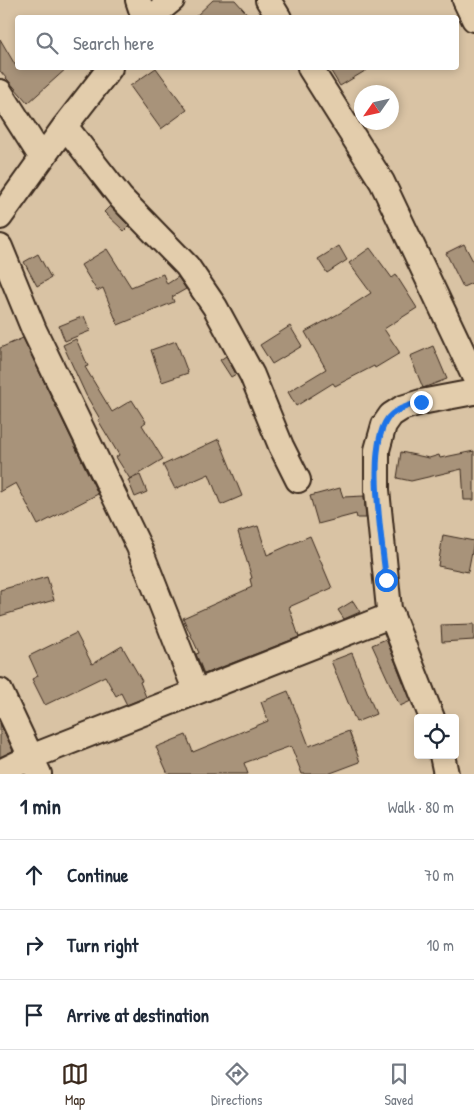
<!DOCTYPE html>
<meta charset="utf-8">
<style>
body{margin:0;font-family:"Patrick Hand",sans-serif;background:#f2f2f3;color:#1f2937}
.controls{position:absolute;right:15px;bottom:15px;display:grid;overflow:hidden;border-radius:5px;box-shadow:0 2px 8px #0003}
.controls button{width:45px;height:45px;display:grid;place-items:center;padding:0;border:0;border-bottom:1px solid #e0e1e3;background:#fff;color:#1f2937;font:25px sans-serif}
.compass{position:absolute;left:354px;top:85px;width:45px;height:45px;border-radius:50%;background:#fff;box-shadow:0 2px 8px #0003;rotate:236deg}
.stop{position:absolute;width:15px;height:15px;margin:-11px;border:4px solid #1a73e8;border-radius:50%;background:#fff}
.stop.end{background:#1a73e8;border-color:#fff;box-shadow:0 1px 5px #0008}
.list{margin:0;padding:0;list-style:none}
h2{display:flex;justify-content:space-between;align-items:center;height:65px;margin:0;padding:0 20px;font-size:21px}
h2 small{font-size:16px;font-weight:400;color:#747a83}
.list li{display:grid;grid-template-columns:32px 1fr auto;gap:15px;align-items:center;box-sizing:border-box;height:70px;padding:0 20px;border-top:1px solid #e0e1e3}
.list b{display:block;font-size:19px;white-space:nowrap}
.list em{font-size:16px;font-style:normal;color:#747a83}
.icon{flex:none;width:28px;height:28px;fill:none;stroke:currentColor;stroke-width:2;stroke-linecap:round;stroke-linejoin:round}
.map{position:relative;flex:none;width:474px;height:774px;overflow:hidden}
.search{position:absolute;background:#fff;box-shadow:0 2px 8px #0003;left:15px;right:15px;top:15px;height:55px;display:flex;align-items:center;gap:12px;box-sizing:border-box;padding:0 18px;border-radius:5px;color:#747a83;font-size:19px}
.sheet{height:275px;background:#fff}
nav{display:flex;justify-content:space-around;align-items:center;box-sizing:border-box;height:70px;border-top:1px solid #e0e1e3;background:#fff;font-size:14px;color:#747a83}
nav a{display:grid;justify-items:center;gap:2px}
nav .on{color:#3b2a1e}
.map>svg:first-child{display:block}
</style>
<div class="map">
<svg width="474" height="774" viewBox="0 0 474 774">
<rect width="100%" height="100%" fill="#d9c3a4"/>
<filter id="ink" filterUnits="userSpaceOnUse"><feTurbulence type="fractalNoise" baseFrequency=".02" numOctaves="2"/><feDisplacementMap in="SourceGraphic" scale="10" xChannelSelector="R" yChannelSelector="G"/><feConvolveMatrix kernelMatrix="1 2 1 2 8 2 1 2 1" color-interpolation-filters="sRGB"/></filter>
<g filter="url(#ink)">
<path fill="#a8937a" stroke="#3b2a1e" d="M 213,0 L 235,0 L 251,18 L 194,18 Z
M 0,39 L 17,68 L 67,68 L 28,103 L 0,71 Z
M 156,68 L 187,110 L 161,129 L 130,86 Z
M 329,68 L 370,68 L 340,86 Z
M 110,206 L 129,226 L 124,231 L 104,212 Z
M 464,244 L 474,263 L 474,282 L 463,287 L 446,253 Z
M 339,246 L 347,260 L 327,273 L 318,259 Z
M 370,248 L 392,278 L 396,275 L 417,308 L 384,329 L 400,353 L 375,368 L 374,366 L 335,386 L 333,383 L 296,406 L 288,392 L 326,369 L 305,332 L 340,313 L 371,293 L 349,263 Z
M 107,249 L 131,287 L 163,274 L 167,284 L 178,277 L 186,289 L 172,297 L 174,302 L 118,325 L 103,288 L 97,291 L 81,265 Z
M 38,254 L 51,278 L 37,286 L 24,262 Z
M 84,316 L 90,331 L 65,341 L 59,326 Z
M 290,326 L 302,346 L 272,364 L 260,345 Z
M 23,338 L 98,494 L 38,525 L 16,483 L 0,492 L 0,348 Z
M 76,339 L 88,366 L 85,367 L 112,412 L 132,400 L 146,422 L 142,425 L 163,459 L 130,479 L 116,457 L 119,455 L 98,420 L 100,419 L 86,395 L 63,345 Z
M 176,341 L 188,373 L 162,382 L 151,350 Z
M 433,346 L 447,379 L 423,388 L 410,356 Z
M 226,356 L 236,374 L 231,377 L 220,360 Z
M 219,439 L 242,496 L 221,505 L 209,474 L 175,489 L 163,465 Z
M 474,451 L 474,500 L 464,500 L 462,469 L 411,481 L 397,478 L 401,452 L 429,458 L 439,455 L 440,458 Z
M 140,475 L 147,492 L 135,497 L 128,480 Z
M 340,488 L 343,497 L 364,496 L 366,518 L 357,518 L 356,514 L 318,524 L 310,496 Z
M 258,526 L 267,555 L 310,536 L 332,588 L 289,607 L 299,637 L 204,674 L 196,654 L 199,653 L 183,618 L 252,587 L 250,579 L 252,578 L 238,532 Z
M 443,535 L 474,541 L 468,572 L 438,566 Z
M 47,577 L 54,600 L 0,616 L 0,590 Z
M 353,601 L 360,612 L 344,619 L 338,610 Z
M 474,624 L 474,640 L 442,642 L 441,625 Z
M 76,633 L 92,664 L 122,646 L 142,681 L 140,682 L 146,697 L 127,705 L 121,693 L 116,696 L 105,676 L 45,705 L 32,679 L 38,676 L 29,656 Z
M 386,639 L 411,701 L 400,706 L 372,645 Z
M 352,653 L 376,714 L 356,722 L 331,661 Z
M 288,691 L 309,746 L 349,731 L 360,762 L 328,774 L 302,774 L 291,746 L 244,763 L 248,774 L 168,774 L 156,747 L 186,735 L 193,752 L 268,721 L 261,702 Z
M 0,723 L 13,751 L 0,757 Z"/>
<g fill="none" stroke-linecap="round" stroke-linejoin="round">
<defs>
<path id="minor" d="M 138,0 L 144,18
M 268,0 L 279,18
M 465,0 L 474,19
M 150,18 L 172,0
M 310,68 L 382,182 L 474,376
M 0,92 L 42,158
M 65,126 L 121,198 L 187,266 L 215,307 L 252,375 L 281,446 L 298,480
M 0,217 L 65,126 L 110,68
M 0,247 L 34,330 L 139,547 L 196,692
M 0,691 L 39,774
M 432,718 L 389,609 L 377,490 L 377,450 L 384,425 L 391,415 L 402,408 L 421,402 L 474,392
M 442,755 L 446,774
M 0,772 L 31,757 L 392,615"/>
</defs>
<use href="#minor" stroke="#3b2a1e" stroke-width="28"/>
<use href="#minor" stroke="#e3cdac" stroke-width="24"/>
</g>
</g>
<g fill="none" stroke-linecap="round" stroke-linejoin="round" filter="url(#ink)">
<path stroke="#1a73e8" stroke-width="6" d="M 386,580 C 383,545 363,437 392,414 C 401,407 411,405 421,402"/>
</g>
</svg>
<div class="controls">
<button><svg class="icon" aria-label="locate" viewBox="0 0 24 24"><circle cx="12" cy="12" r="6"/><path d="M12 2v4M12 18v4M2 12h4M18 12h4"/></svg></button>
</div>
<svg class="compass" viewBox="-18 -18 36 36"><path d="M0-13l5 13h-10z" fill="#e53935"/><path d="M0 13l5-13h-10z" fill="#747a83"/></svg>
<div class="stop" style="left:386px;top:580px"></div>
<div class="stop end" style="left:421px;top:402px"></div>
<div class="search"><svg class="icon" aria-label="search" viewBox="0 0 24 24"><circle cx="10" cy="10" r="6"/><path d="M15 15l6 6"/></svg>Search here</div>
</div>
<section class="sheet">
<h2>1 min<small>Walk · 80 m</small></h2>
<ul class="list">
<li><svg class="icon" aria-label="ahead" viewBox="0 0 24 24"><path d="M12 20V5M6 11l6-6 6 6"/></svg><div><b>Continue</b></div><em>70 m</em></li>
<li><svg class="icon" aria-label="right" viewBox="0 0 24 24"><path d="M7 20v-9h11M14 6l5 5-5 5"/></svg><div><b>Turn right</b></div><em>10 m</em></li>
<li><svg class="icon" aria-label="arrive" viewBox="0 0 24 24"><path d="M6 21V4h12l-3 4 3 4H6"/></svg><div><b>Arrive at destination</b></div></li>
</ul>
</section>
<nav>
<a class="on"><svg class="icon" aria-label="map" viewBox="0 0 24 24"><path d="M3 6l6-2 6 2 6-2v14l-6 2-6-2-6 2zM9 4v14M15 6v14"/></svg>Map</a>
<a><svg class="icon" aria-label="directions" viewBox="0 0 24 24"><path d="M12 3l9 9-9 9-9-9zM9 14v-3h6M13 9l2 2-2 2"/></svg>Directions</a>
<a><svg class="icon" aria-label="saved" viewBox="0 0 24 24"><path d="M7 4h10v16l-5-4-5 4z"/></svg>Saved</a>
</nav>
